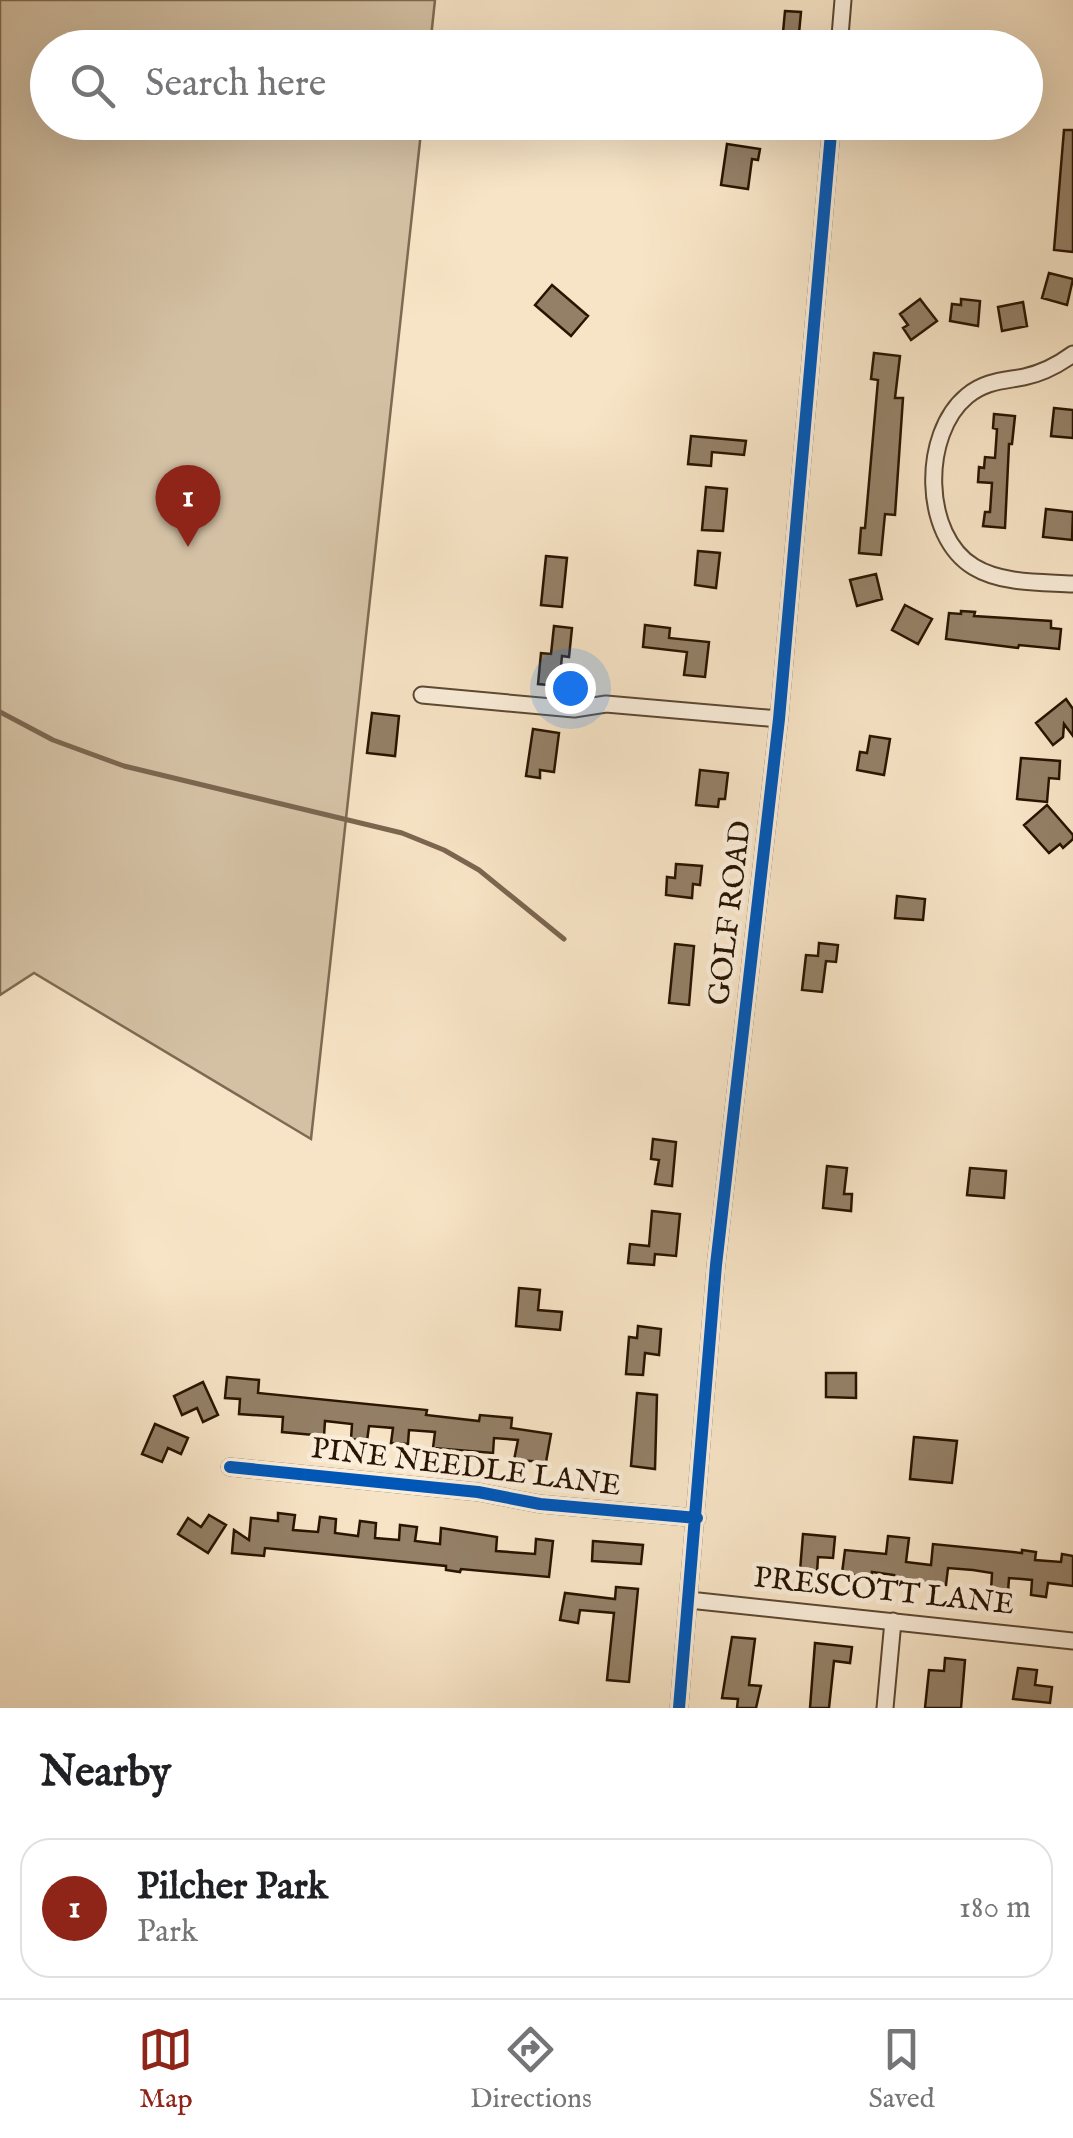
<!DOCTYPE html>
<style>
body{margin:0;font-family:"IM FELL English",serif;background:#f2f2f2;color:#202124}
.you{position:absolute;left:570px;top:688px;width:35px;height:35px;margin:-25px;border:8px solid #fff;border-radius:50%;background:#1a73e8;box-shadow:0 0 0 15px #1a73e833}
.badge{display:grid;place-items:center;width:65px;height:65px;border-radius:50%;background:#8f2418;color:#fff;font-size:32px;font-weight:700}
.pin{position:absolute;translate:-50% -82px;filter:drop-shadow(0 2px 5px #0008)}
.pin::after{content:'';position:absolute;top:52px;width:35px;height:30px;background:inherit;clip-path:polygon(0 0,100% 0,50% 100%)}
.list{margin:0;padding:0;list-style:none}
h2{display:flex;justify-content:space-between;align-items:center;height:130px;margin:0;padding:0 40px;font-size:42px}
h2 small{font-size:32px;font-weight:400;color:#757577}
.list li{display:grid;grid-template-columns:65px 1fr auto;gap:30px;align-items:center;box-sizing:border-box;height:140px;margin:0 20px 20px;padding:0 20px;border:2px solid #e0e0e0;border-radius:30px}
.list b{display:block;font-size:38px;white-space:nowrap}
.list p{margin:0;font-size:32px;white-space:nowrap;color:#757577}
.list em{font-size:32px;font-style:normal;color:#757577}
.icon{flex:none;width:55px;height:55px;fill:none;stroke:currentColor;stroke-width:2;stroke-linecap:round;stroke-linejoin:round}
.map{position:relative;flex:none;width:1073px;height:1708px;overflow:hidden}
.search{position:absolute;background:#fff;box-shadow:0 10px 40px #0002;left:30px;right:30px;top:30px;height:110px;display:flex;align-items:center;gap:25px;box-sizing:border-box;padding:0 35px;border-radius:55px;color:#757577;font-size:38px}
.sheet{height:290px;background:#fff}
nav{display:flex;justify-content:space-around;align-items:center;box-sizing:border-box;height:140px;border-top:2px solid #e0e0e0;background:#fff;font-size:28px;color:#757577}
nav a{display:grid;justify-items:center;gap:5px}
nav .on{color:#8f2418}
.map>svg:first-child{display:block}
</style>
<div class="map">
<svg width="1073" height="1708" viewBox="0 0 1073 1708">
<rect width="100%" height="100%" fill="#f7e4c6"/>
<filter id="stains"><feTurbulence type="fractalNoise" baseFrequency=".002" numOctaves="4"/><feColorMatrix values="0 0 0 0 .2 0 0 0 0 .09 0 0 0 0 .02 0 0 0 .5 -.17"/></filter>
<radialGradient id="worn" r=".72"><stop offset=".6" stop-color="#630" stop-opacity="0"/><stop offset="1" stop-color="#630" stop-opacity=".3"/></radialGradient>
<path fill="#d4c1a4" stroke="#7e6a52" stroke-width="2.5" d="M 0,0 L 435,0 L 430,47 L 48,48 L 48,122 L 422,123 L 311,1139 L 34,973 L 0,995 Z"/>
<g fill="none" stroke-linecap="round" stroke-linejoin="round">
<path stroke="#7b664f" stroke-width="5" d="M 0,712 L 53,740 L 124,766 L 402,833 L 444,850 L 479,870 L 564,939"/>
</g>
<path fill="#948067" stroke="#291400" stroke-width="2.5" d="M 785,11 L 801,12 L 798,44 L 782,43 Z
M 1064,130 L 1073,130 L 1073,252 L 1054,250 Z
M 727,144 L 760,149 L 758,160 L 752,159 L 748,189 L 721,185 Z
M 1049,273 L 1073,279 L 1067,305 L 1042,298 Z
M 552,285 L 588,316 L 571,336 L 535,305 Z
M 920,299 L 937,321 L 911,340 L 903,328 L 908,325 L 900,314 Z
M 961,299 L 980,301 L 978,326 L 950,321 L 952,304 L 961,305 Z
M 1023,302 L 1027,326 L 1002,331 L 998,307 Z
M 874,353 L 900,356 L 895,398 L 903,398 L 895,515 L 885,514 L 881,555 L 859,553 L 861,528 L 865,528 L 878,380 L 871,379 Z
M 1054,408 L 1073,410 L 1073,438 L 1051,436 Z
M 994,414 L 1015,416 L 1012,444 L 1009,444 L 1005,528 L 983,526 L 985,512 L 990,512 L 992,483 L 978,482 L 979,467 L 984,468 L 985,457 L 995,458 L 997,429 L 993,428 Z
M 691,436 L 746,441 L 744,455 L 712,452 L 711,466 L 688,464 Z
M 706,487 L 727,489 L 723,531 L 702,530 Z
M 1046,509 L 1073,512 L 1072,540 L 1043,537 Z
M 698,551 L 720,553 L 716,588 L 695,585 Z
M 546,556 L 567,558 L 562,607 L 541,605 Z
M 876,574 L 882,599 L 857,606 L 850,580 Z
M 905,605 L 932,619 L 918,644 L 892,630 Z
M 961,611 L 975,612 L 974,616 L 1051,621 L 1051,628 L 1061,629 L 1059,649 L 1019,645 L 1018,648 L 946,639 L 949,613 L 961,614 Z
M 645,625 L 670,628 L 669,638 L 709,642 L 705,677 L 684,675 L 687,652 L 643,647 Z
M 554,626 L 572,628 L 569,657 L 562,656 L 559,686 L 538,684 L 541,653 L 551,654 Z
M 1066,699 L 1073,709 L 1073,736 L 1064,724 L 1063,737 L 1053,745 L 1036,723 Z
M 372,713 L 399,716 L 395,756 L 367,753 Z
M 533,729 L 559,733 L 554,772 L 540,770 L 540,778 L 526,776 Z
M 870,736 L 890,739 L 884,775 L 857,770 L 860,752 L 867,753 Z
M 1021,758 L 1060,761 L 1059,779 L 1049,778 L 1047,802 L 1017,799 Z
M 700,770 L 728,773 L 725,799 L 719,799 L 718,807 L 696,805 Z
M 1047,805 L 1073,835 L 1073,839 L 1063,848 L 1060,844 L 1049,853 L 1024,825 Z
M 676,864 L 702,866 L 700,885 L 693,884 L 692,898 L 666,895 L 667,877 L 675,878 Z
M 897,896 L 925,899 L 923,920 L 895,918 Z
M 819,943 L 838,945 L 836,962 L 826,961 L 822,992 L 802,990 L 806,955 L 818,956 Z
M 675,944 L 694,946 L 689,1005 L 669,1003 Z
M 653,1139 L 676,1142 L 672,1186 L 655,1184 L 659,1160 L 651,1159 Z
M 827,1166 L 847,1168 L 844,1194 L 852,1194 L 851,1211 L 823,1208 Z
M 970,1168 L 1006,1171 L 1004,1198 L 967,1195 Z
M 652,1211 L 680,1214 L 676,1256 L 655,1254 L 654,1265 L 628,1263 L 630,1244 L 649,1246 Z
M 519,1288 L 540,1290 L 538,1310 L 562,1312 L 560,1330 L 516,1326 Z
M 638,1326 L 661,1329 L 659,1355 L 645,1353 L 643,1375 L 626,1374 L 629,1337 L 637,1338 Z
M 826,1373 L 856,1373 L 856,1398 L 826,1397 Z
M 227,1377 L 259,1380 L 258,1393 L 427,1410 L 426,1415 L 479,1421 L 480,1415 L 512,1418 L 511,1428 L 551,1434 L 546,1462 L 514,1460 L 518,1440 L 494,1438 L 493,1453 L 433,1448 L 435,1432 L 409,1430 L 408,1444 L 391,1443 L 393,1428 L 369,1426 L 367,1441 L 351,1439 L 352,1424 L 325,1421 L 324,1436 L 282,1432 L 283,1417 L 239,1414 L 240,1399 L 225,1398 Z
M 203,1382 L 218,1415 L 203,1422 L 197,1408 L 182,1415 L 174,1396 Z
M 637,1393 L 657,1395 L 655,1469 L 631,1466 Z
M 155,1424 L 188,1438 L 181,1454 L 168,1448 L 162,1462 L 142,1454 Z
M 914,1437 L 957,1441 L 952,1483 L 910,1479 Z
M 278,1513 L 295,1515 L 293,1530 L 318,1532 L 320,1517 L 336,1519 L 335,1533 L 358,1536 L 360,1521 L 376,1523 L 375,1538 L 399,1540 L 400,1525 L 417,1527 L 415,1541 L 440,1544 L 441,1528 L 497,1537 L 496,1551 L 535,1554 L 536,1539 L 553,1541 L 549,1577 L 461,1569 L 460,1572 L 446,1570 L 446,1566 L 265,1548 L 264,1556 L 232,1553 L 234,1530 L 249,1540 L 251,1518 L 278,1521 Z
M 209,1515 L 226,1525 L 208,1553 L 178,1534 L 188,1518 L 201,1527 Z
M 803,1534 L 835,1537 L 833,1558 L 818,1557 L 817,1573 L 800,1571 Z
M 888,1536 L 909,1538 L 906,1562 L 931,1565 L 933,1544 L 1022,1553 L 1022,1550 L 1036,1552 L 1035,1560 L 1061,1562 L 1062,1554 L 1073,1556 L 1073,1586 L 1048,1583 L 1046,1597 L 1031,1595 L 1032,1580 L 1009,1578 L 1008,1592 L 991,1591 L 992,1573 L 973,1570 L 948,1568 L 946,1585 L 893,1580 L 894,1575 L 872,1572 L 871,1578 L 842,1573 L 845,1550 L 886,1554 Z
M 593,1541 L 643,1545 L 641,1564 L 592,1561 Z
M 616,1587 L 638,1589 L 629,1682 L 607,1680 L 614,1613 L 580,1610 L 578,1623 L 560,1620 L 565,1593 L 615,1599 Z
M 732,1637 L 755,1639 L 749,1685 L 761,1686 L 756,1708 L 737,1708 L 738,1699 L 722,1698 Z
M 815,1643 L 852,1647 L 850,1663 L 834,1661 L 829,1708 L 810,1708 Z
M 945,1658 L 965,1660 L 961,1708 L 925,1708 L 929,1670 L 944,1671 Z
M 1018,1668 L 1037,1670 L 1035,1685 L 1052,1687 L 1050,1703 L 1013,1699 Z"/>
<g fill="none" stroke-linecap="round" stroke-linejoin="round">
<defs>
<path id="minor" d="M 839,48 L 843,0
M 1073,354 C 1058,365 1043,373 1024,377 C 1003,381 985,381 967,396 C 921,434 922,536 974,567 C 1002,584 1042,582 1073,584
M 422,695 L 574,709 L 606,704 L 779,719
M 230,1467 L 478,1492 L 540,1504 L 697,1518
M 689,1600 L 1073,1641
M 679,1708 L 716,1265 L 779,719 L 832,122
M 885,1708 L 893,1621"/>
</defs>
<use href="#minor" stroke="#5c4832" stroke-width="19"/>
<use href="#minor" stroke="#faedda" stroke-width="15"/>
<defs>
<path id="cycleway" d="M 230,1467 L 478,1492 L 540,1504 L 697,1518
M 679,1708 L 716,1265 L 779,719 L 832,122"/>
</defs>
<use href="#cycleway" stroke="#faedda" stroke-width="19"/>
<use href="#cycleway" stroke="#0057b8" stroke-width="12"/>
</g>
<g text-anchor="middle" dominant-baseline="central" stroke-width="9" stroke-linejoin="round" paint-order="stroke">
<g font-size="30" fill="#291400" stroke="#faedda">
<text transform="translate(731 913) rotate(-83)">GOLF ROAD</text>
<text transform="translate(466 1468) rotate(7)">PINE NEEDLE LANE</text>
<text transform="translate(884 1592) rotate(6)">PRESCOTT LANE</text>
</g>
</g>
<rect width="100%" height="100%" filter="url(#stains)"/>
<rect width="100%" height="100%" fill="url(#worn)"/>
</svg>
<div class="you"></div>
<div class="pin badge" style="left:188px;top:547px">1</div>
<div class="search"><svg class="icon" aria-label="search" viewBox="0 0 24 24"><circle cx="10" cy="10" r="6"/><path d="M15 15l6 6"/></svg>Search here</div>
</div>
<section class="sheet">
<h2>Nearby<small></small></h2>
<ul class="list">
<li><span class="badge">1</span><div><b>Pilcher Park</b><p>Park</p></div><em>180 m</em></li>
</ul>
</section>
<nav>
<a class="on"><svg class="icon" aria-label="map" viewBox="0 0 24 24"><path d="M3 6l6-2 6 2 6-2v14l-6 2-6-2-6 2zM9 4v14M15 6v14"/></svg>Map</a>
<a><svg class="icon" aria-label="directions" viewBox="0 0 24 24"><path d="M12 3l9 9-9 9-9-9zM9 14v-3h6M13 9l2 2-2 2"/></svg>Directions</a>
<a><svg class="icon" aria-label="saved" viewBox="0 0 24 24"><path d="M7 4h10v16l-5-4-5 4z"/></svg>Saved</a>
</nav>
